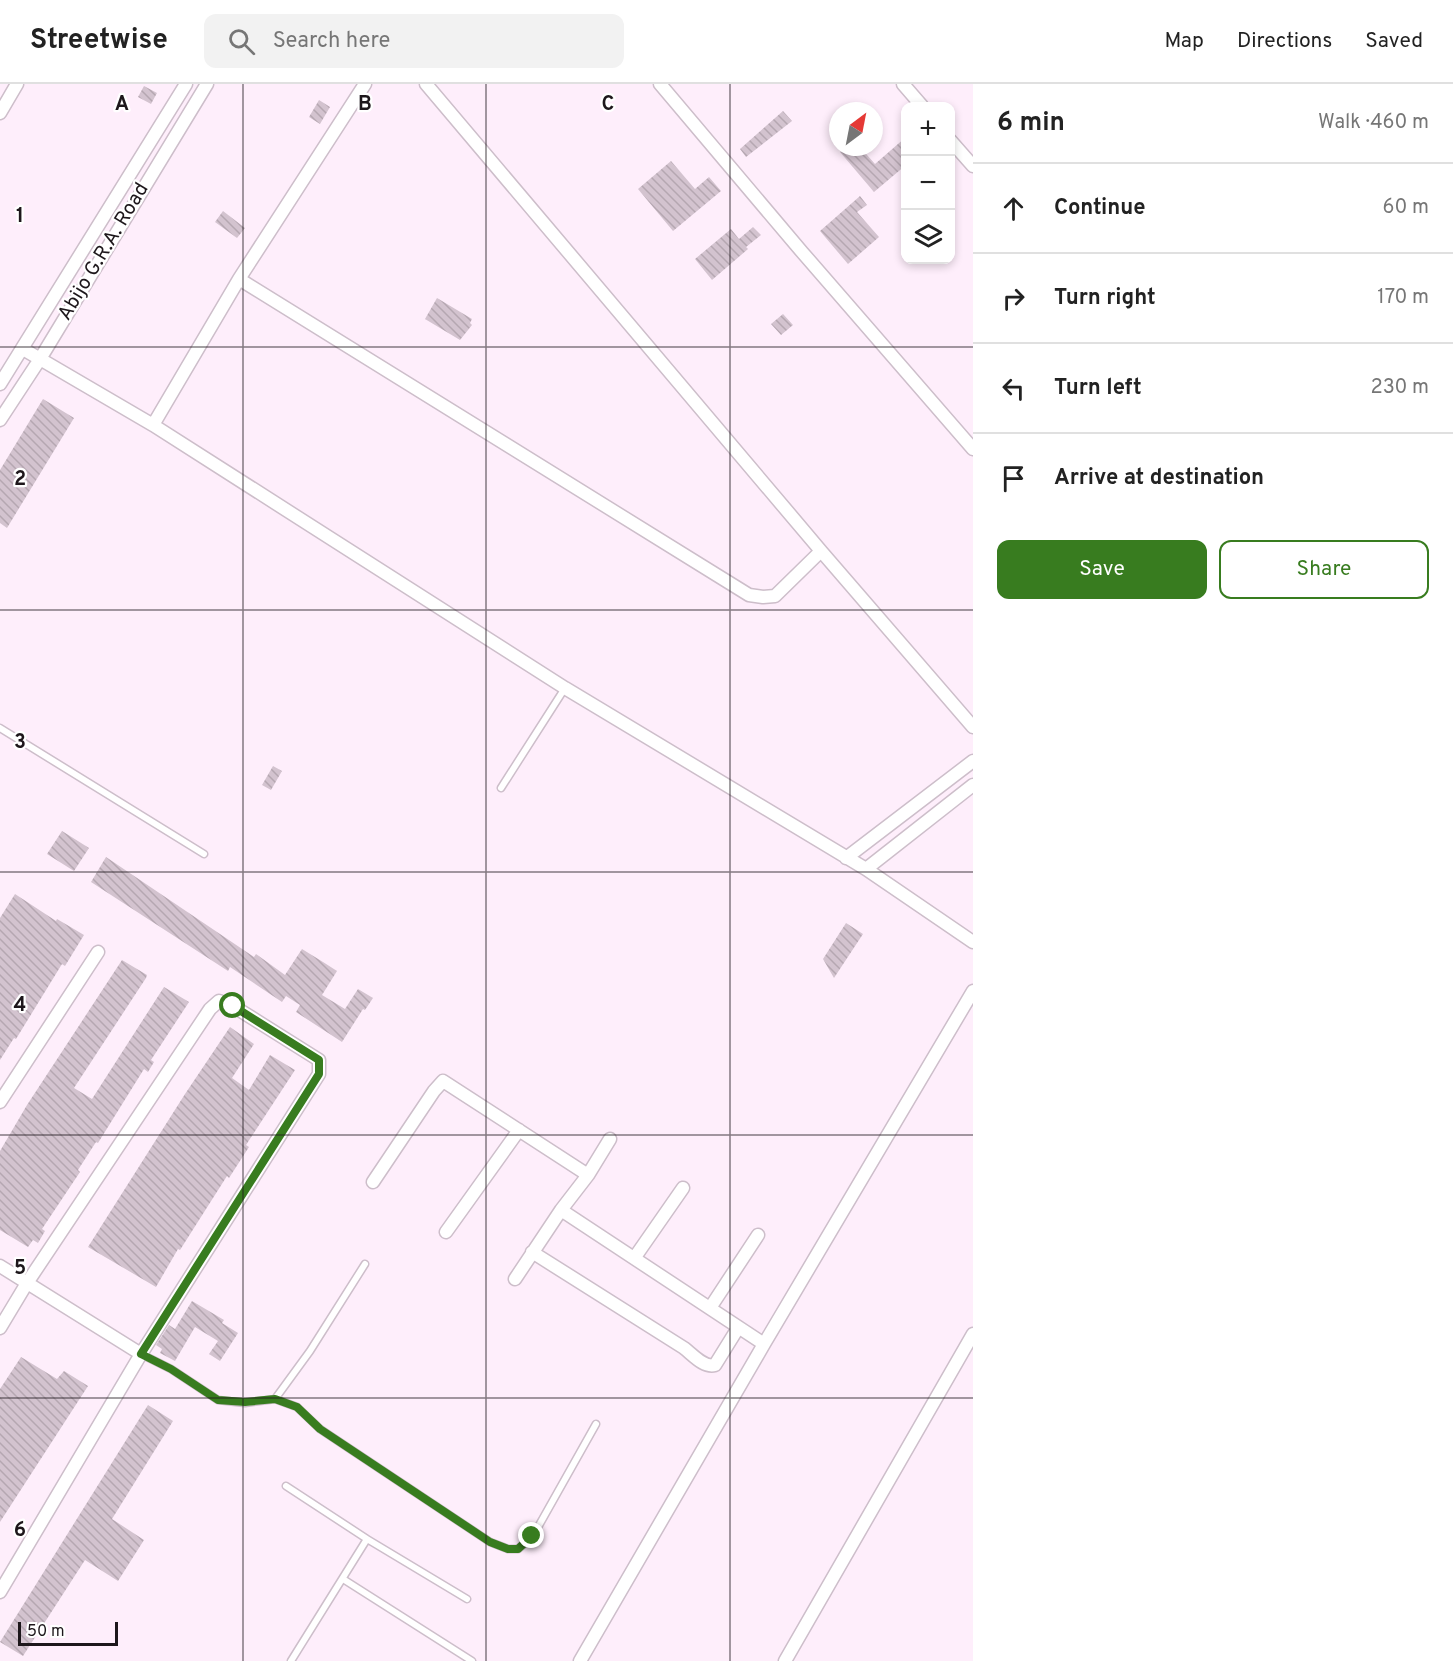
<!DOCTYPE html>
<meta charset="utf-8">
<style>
body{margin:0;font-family:Overpass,sans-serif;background:#f2f2f2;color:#222}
.controls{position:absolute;right:18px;top:18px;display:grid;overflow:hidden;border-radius:12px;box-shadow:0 3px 9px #0003}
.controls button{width:54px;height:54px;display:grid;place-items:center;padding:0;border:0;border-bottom:2px solid #e0e0e0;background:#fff;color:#222;font:30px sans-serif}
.compass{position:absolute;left:829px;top:18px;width:54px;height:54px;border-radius:50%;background:#fff;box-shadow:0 3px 9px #0003;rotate:32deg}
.scale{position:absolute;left:18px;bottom:15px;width:100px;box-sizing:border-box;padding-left:6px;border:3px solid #1d171b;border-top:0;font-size:16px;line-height:21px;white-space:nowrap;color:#1d171b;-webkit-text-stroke:4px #fff;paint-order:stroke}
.stop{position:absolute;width:18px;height:18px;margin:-14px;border:4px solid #387c1f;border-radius:50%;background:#fff}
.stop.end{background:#387c1f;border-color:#fff;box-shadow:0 2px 6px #0008}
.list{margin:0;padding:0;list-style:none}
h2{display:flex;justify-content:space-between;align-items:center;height:78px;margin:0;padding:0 24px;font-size:26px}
h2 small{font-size:20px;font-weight:400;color:#767676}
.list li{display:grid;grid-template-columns:39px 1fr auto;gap:18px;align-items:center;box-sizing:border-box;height:90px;padding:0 24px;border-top:2px solid #e0e0e0}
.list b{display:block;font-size:22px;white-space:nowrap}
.list em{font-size:20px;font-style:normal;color:#767676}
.actions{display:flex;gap:12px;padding:18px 24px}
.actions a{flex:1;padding:14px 0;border:2px solid #387c1f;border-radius:12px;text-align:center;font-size:21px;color:#387c1f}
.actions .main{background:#387c1f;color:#fff}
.icon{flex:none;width:33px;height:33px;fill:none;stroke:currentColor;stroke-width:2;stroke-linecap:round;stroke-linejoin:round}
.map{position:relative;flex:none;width:973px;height:1577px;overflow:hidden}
header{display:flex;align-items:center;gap:36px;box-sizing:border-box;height:84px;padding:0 30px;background:#fff;border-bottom:2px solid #e0e0e0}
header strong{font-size:28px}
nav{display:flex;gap:33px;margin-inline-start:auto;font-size:21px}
.search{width:420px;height:54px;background:#f2f2f2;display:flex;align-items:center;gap:15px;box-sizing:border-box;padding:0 21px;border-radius:12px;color:#767676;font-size:22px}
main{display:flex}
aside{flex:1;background:#fff}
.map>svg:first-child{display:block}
</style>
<header>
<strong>Streetwise</strong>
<div class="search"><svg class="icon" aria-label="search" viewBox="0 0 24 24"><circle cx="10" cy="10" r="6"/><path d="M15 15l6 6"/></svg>Search here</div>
<nav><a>Map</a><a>Directions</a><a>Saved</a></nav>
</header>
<main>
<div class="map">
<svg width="973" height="1577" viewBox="0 0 973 1577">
<defs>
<pattern id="building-back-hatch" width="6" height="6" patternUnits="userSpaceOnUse" patternTransform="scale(1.5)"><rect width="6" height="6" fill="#d3c3cf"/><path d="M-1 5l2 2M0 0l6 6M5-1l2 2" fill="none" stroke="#b5a7b1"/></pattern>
</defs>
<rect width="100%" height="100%" fill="#feeefb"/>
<path fill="url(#building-back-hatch)" d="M 144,2 L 157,9 L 151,20 L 138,13 Z
M 319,16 L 330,23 L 320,40 L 309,33 Z
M 783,27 L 792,37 L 746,73 L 740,65 Z
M 906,53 L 906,81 L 874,108 L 840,68 L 846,63 L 860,63 L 875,80 Z
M 671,77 L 695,105 L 709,93 L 721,107 L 673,147 L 638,105 Z
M 860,112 L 867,121 L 857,128 L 879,153 L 848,180 L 820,147 Z
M 223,127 L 245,144 L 237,154 L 215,138 Z
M 753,143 L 761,151 L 746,163 L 748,165 L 712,196 L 695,175 L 731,145 L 739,155 Z
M 437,214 L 472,235 L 470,239 L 472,241 L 460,256 L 425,235 Z
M 783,230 L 793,241 L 781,251 L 771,240 Z
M 43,315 L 74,334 L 7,444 L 0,439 L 0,386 Z
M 273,682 L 282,687 L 271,706 L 262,701 Z
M 62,747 L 89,764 L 74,787 L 47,770 Z
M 106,773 L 254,873 L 256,870 L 285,891 L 302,865 L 323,878 L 337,887 L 322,911 L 345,925 L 358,905 L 373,914 L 365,926 L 363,925 L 342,958 L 296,928 L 300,921 L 286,912 L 282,918 L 230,883 L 228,887 L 91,798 Z
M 15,810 L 56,837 L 57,835 L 84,851 L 65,882 L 62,880 L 16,955 L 14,954 L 0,976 L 0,834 Z
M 846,839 L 863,850 L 834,894 L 823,875 Z
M 122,876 L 147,891 L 146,894 L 74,1004 L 92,1015 L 164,903 L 189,918 L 151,976 L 154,978 L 148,988 L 144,985 L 98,1059 L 96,1058 L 78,1086 L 80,1088 L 42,1145 L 45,1147 L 38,1159 L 33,1156 L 28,1163 L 0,1146 L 0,1067 L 27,1021 Z
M 230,943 L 254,960 L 232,994 L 249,1006 L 270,971 L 295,986 L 246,1061 L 249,1063 L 229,1094 L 227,1092 L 180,1166 L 178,1165 L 156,1203 L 88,1163 L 185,1010 Z
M 192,1217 L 224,1236 L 222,1239 L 238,1249 L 220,1277 L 209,1270 L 218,1257 L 195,1243 L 175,1277 L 160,1269 L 162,1265 L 156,1261 L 169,1241 L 175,1245 Z
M 21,1273 L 57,1295 L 64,1287 L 88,1302 L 0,1438 L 0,1305 Z
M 148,1321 L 173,1337 L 112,1435 L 144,1456 L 118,1497 L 85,1476 L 23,1572 L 0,1558 Z"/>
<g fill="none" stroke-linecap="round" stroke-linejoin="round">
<defs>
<path id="lane" d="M 0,644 L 204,770
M 501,704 L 565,604
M 141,1270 L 171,1285 L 218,1316 L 245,1319 L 275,1315 L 297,1323 L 320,1345 L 490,1458 L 508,1465 L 518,1465 L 533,1452 L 596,1340
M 275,1315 L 310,1267 L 365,1180
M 286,1402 L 367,1455 L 291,1577
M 367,1455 L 467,1515
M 343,1495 L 472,1577"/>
<path id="street" d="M 426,0 L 821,467 L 973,643
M 660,0 L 802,168 L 973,365
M 903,0 L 922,22
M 0,29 L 17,0
M 950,56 L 973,82
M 239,195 L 749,511 L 763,513 L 775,512 L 821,467
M 23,265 L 153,341 L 565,604 L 866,785 L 973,858
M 0,300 L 186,0
M 0,336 L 40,275 L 207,0
M 153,341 L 239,195 L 365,0
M 846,774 L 973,677
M 866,785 L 973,701
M 0,1018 L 98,868
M 610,1055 L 588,1091 L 561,1126 L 764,1260
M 373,1098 L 434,1007 L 443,997 L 588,1091
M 446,1148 L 519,1046
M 532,1168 L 684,1264 C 693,1271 704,1284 715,1281 L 738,1244
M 635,1173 L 683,1104
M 0,1182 L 141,1270
M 515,1195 L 561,1126
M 710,1224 L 758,1151
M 0,1244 L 27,1199 L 210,925 L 219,917 L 233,922 L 319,976 L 319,990 L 141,1270 L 0,1508
M 580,1577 L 764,1260 L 973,907
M 785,1577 L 973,1250"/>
</defs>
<use href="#lane" stroke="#cdbeca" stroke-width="9"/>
<use href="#street" stroke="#cdbeca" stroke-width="15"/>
<use href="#lane" stroke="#fff" stroke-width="6"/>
<use href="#street" stroke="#fff" stroke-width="12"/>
</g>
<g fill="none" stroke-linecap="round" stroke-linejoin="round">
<path stroke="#387c1f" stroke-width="8" d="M 233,922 L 319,976 L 319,990 L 141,1270 L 171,1285 L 218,1316 L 245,1318 L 275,1315 L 297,1323 L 320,1345 L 490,1458 L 508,1465 L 518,1465 L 532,1452"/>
</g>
<path fill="none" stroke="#1d171b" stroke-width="1.5" stroke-opacity="0.55" d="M 243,0 L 243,1577M 486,0 L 486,1577M 730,0 L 730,1577M 0,263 L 973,263M 0,526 L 973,526M 0,788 L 973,788M 0,1051 L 973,1051M 0,1314 L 973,1314"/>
<g text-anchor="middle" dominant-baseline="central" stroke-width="4.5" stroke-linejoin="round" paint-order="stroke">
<g font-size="20" fill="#1d171b" stroke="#fff">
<text transform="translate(104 168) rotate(-59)">Abijo G.R.A. Road</text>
</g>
</g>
<g font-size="20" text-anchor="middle" font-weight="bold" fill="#1d171b" stroke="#fff" stroke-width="4.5" stroke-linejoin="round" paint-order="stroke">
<text x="122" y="26">A</text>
<text x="365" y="26">B</text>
<text x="608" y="26">C</text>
<text x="20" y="138">1</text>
<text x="20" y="401">2</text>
<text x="20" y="664">3</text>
<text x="20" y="927">4</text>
<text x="20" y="1190">5</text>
<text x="20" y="1452">6</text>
</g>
</svg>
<div class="controls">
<button>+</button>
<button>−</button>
<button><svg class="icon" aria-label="layers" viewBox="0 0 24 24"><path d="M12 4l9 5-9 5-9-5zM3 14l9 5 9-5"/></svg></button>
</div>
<svg class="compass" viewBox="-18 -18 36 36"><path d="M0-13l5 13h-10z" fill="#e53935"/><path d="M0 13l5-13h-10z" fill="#767676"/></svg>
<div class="scale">50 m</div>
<div class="stop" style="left:233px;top:922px"></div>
<div class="stop end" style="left:532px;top:1452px"></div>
</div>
<aside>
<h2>6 min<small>Walk · 460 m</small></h2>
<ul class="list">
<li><svg class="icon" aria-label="ahead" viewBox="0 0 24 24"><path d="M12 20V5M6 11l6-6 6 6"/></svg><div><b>Continue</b></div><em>60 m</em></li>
<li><svg class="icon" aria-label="right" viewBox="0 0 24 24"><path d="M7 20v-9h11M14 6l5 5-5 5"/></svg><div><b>Turn right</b></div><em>170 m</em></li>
<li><svg class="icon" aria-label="left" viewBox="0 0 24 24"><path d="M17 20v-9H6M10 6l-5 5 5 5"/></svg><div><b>Turn left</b></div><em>230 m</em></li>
<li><svg class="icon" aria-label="arrive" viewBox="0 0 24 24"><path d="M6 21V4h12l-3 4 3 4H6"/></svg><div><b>Arrive at destination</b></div></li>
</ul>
<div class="actions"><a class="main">Save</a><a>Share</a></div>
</aside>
</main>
